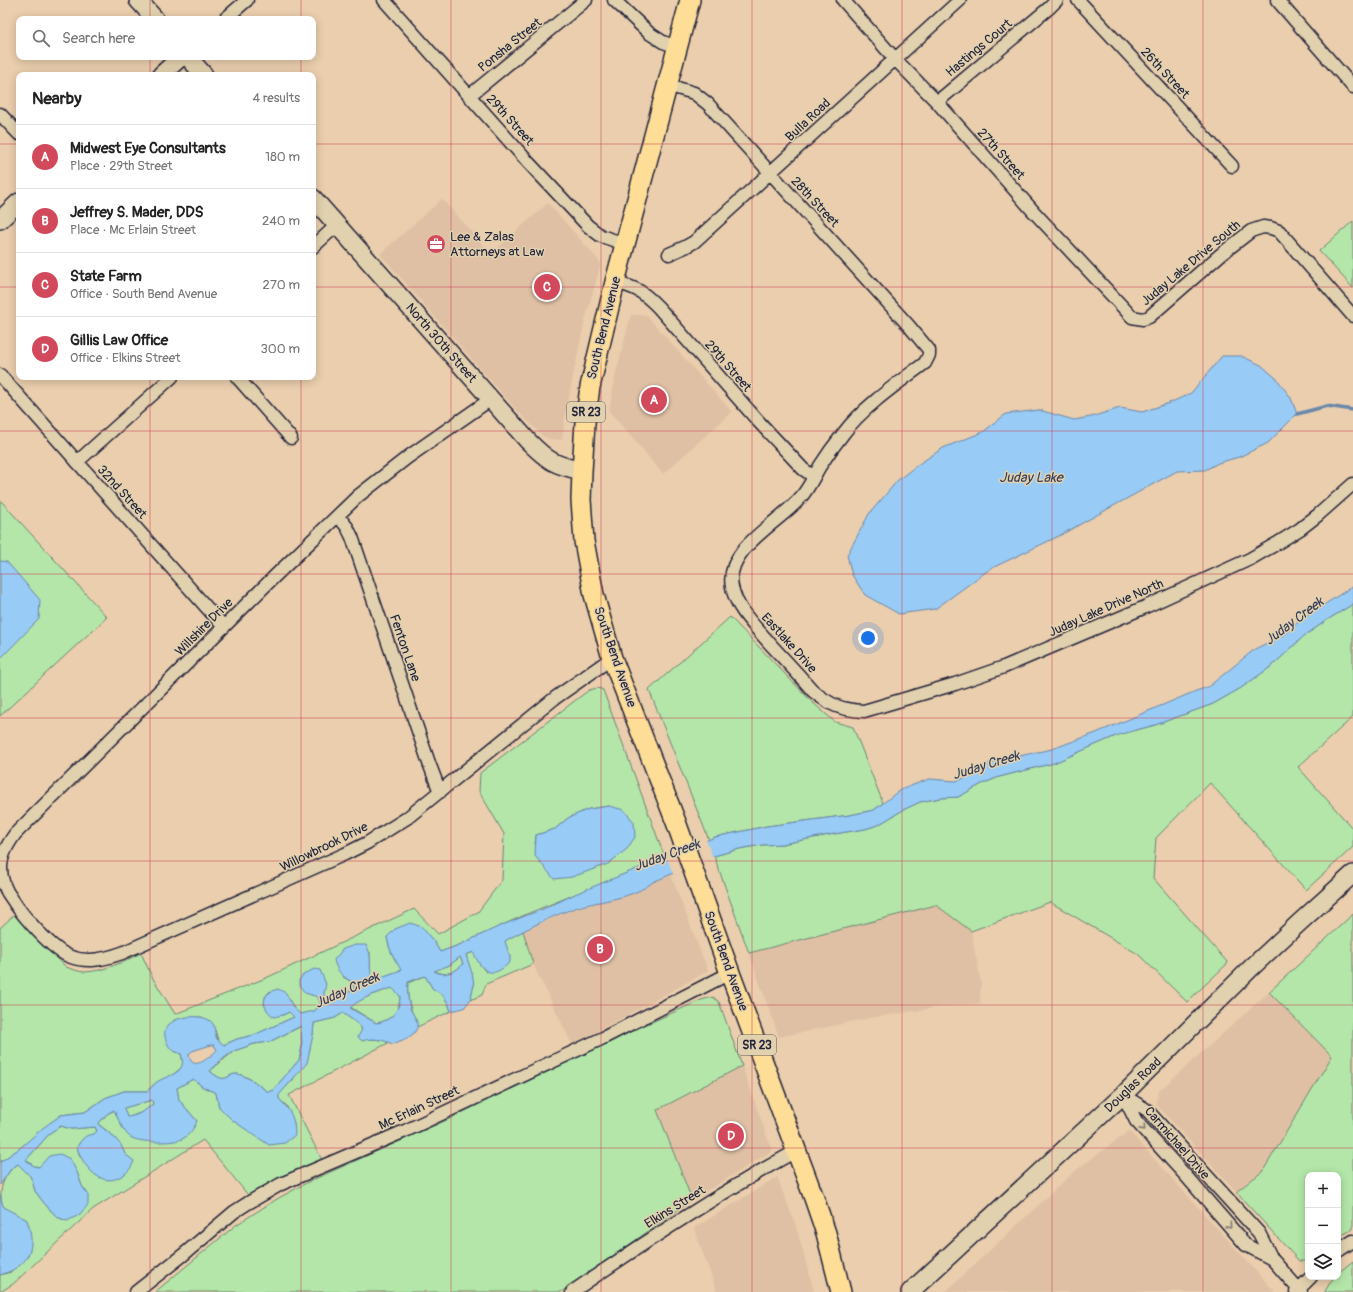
<!DOCTYPE html>
<meta charset="utf-8">
<style>
body{margin:0;font-family:Pangolin,sans-serif;background:#f2f2f2;color:#222}
.controls{position:absolute;right:12px;bottom:12px;display:grid;overflow:hidden;border-radius:8px;box-shadow:0 2px 10px #0003}
.controls button{width:36px;height:36px;display:grid;place-items:center;padding:0;border:0;border-bottom:1px solid #e0e0e0;background:#fff;color:#222;font:20px sans-serif}
.you{position:absolute;left:868px;top:638px;width:14px;height:14px;margin:-10px;border:3px solid #fff;border-radius:50%;background:#1a73e8;box-shadow:0 0 0 6px #1a73e833}
.badge{display:grid;place-items:center;width:26px;height:26px;border-radius:50%;background:#d1495b;color:#fff;font-size:13px;font-weight:700}
.pin{position:absolute;translate:-50% -50%;border:2px solid #fff;box-shadow:0 1px 4px #0006}
.list{margin:0;padding:0;list-style:none}
h2{display:flex;justify-content:space-between;align-items:center;height:52px;margin:0;padding:0 16px;font-size:17px}
h2 small{font-size:13px;font-weight:400;color:#767676}
.list li{display:grid;grid-template-columns:26px 1fr auto;gap:12px;align-items:center;box-sizing:border-box;height:64px;padding:0 16px;border-top:1px solid #e0e0e0}
.list b{display:block;font-size:15px;white-space:nowrap}
.list p{margin:0;font-size:13px;white-space:nowrap;color:#767676}
.list em{font-size:13px;font-style:normal;color:#767676}
.icon{flex:none;width:22px;height:22px;fill:none;stroke:currentColor;stroke-width:2;stroke-linecap:round;stroke-linejoin:round}
.map{position:relative;flex:none;width:1353px;height:1292px;overflow:hidden}
.search{position:absolute;background:#fff;box-shadow:0 2px 10px #0003;left:16px;top:16px;width:300px;height:44px;display:flex;align-items:center;gap:10px;box-sizing:border-box;padding:0 14px;border-radius:8px;color:#767676;font-size:15px}
.panel{position:absolute;background:#fff;box-shadow:0 2px 10px #0003;left:16px;top:72px;width:300px;height:308px;border-radius:8px}
.map>svg:first-child{display:block}
</style>
<div class="map">
<svg width="1353" height="1292" viewBox="0 0 1353 1292">
<rect width="100%" height="100%" fill="#eacead"/>
<filter id="ink" filterUnits="userSpaceOnUse"><feTurbulence type="fractalNoise" baseFrequency=".025" numOctaves="2"/><feDisplacementMap in="SourceGraphic" scale="8" xChannelSelector="R" yChannelSelector="G"/><feConvolveMatrix kernelMatrix="1 2 1 2 8 2 1 2 1" color-interpolation-filters="sRGB"/></filter>
<g filter="url(#ink)">
<path fill="#dfc0a4" d="M 442,199 L 491,254 L 548,203 L 601,263 L 584,324 L 566,410 L 562,440 L 550,439 L 543,436 L 517,411 L 380,254 Z
M 631,315 L 646,315 L 732,412 L 663,474 L 609,411 L 616,373 Z
M 671,875 L 708,971 L 587,1037 L 572,1044 L 533,964 L 523,931 L 576,908 L 634,893 L 646,888 L 653,882 Z
M 936,905 L 971,931 L 981,983 L 980,1003 L 946,1006 L 870,1018 L 779,1037 L 749,953 Z
M 1269,992 L 1332,1056 L 1263,1171 L 1236,1192 L 1156,1104 L 1159,1091 Z
M 742,1066 L 772,1151 L 692,1200 L 657,1110 Z
M 1129,1131 L 1275,1292 L 945,1292 L 1075,1171 Z
M 777,1177 L 796,1226 L 814,1292 L 717,1292 L 694,1228 Z"/>
<path fill="#b3e6a8" stroke="#6a8472" fill-rule="evenodd" d="M 1353,221 L 1353,288 L 1319,251 Z
M 0,500 L 107,617 L 0,716 Z
M 1353,604 L 1353,717 L 1298,767 L 1353,829 L 1353,847 L 1306,890 L 1210,783 L 1156,838 L 1153,878 L 1228,963 L 1187,1002 L 1138,954 L 1050,902 L 971,931 L 936,905 L 749,953 L 714,856 L 739,849 L 762,845 L 782,844 L 834,834 L 865,829 L 878,825 L 903,810 L 920,802 L 940,798 L 958,797 L 982,784 L 999,777 L 1054,763 L 1118,735 L 1155,725 L 1213,704 L 1241,688 L 1272,666 L 1304,636 L 1327,620 Z
M 730,617 L 812,702 L 835,722 L 853,727 L 883,803 L 874,810 L 850,815 L 767,826 L 715,837 L 709,840 L 649,690 Z
M 598,688 L 603,690 L 665,858 L 529,913 L 459,945 L 440,952 L 434,942 L 395,929 L 387,937 C 389,950 394,959 402,970 L 373,980 L 370,967 L 370,952 L 343,977 L 352,982 L 355,989 L 328,1002 L 325,999 L 323,994 L 325,990 L 311,995 C 318,996 321,998 320,1006 L 314,1011 L 300,1014 L 293,1007 L 289,1000 L 270,991 L 265,997 L 264,1005 L 283,1015 L 289,1012 L 294,1017 L 254,1035 L 237,1039 L 223,1045 L 218,1040 L 215,1030 L 202,1017 L 190,1017 L 174,1020 L 172,1050 L 181,1054 L 183,1062 L 182,1067 L 174,1074 L 157,1082 L 147,1091 L 124,1091 L 105,1098 L 85,1112 L 61,1115 L 20,1148 L 0,1162 L 0,928 L 14,915 L 66,967 C 72,969 79,972 85,972 C 105,971 123,962 141,953 L 152,977 L 175,1014 L 266,978 L 414,909 L 438,934 L 478,912 L 502,880 L 504,834 L 479,791 L 480,773 L 589,690 ZM 609,806 L 535,844 L 536,835 L 555,829 L 568,818 L 589,809 Z
M 1353,914 L 1353,1229 L 1338,1237 L 1338,1175 L 1308,1175 L 1308,1261 L 1299,1261 L 1236,1192 L 1263,1171 L 1332,1056 L 1269,992 Z
M 523,931 L 533,964 L 486,984 L 482,995 L 470,1000 L 474,985 L 466,955 L 474,952 L 481,966 L 486,972 L 510,957 L 504,941 Z
M 460,957 L 463,964 C 455,973 444,977 434,970 L 450,965 Z
M 425,976 L 433,989 L 442,994 L 448,1003 L 451,1011 L 417,1027 C 417,1019 413,1016 411,1009 C 408,1001 407,991 408,983 Z
M 392,988 L 400,996 C 400,1011 391,1021 376,1023 L 350,1007 C 362,997 378,993 392,988 Z
M 713,997 L 719,1002 L 742,1066 L 657,1110 L 692,1200 L 626,1247 L 561,1292 L 155,1292 L 236,1225 L 277,1199 L 308,1182 L 449,1119 L 616,1038 L 701,1000 Z
M 343,1013 L 358,1024 L 368,1039 L 384,1040 L 388,1043 L 289,1095 L 322,1160 L 280,1178 L 248,1195 L 203,1140 L 93,1209 L 13,1284 L 0,1292 L 0,1275 L 11,1272 L 27,1220 C 21,1217 8,1211 4,1207 C 2,1205 2,1202 1,1199 C 0,1184 6,1172 18,1164 L 20,1165 L 30,1176 L 32,1180 L 35,1191 L 44,1203 L 57,1217 L 67,1221 L 88,1194 L 82,1186 L 77,1172 L 34,1166 L 26,1160 L 51,1132 L 61,1126 L 71,1129 L 95,1127 L 97,1131 C 89,1140 84,1134 77,1147 L 80,1157 L 125,1154 C 119,1141 109,1132 98,1124 L 107,1114 L 115,1110 L 118,1119 L 197,1121 L 179,1100 L 177,1088 L 193,1079 L 203,1087 L 216,1093 L 219,1107 L 269,1144 L 288,1107 L 279,1099 L 278,1095 L 293,1080 L 313,1035 L 314,1023 L 335,1018 Z
M 302,1026 L 302,1047 L 299,1060 L 273,1090 L 268,1092 C 260,1086 251,1078 241,1075 C 226,1070 229,1088 210,1071 L 234,1051 L 254,1044 L 269,1042 Z
M 152,1100 L 153,1104 L 145,1111 L 127,1118 L 123,1108 Z
M 1353,1261 L 1353,1292 L 1325,1292 L 1325,1291 L 1333,1278 L 1338,1277 L 1338,1273 Z"/>
<path fill="#98cbf5" stroke="#6987ab" fill-rule="evenodd" d="M 1222,356 L 1241,356 L 1261,365 L 1277,379 L 1291,398 L 1297,414 L 1268,443 L 1239,457 L 1218,463 L 1205,470 L 1177,471 L 1057,537 L 990,569 L 935,609 L 899,614 L 865,595 L 852,575 L 847,555 L 869,514 L 898,480 L 916,466 L 943,448 L 983,432 L 1006,414 L 1039,410 L 1074,420 L 1091,417 L 1120,408 L 1142,412 L 1172,402 L 1191,393 Z
M 0,561 L 7,562 L 40,600 L 39,619 L 0,659 Z
M 1353,586 L 1353,604 L 1327,620 L 1304,636 L 1272,666 L 1241,688 L 1213,704 L 1155,725 L 1118,735 L 1054,763 L 999,777 L 982,784 L 958,797 L 940,798 L 920,802 L 903,810 L 878,825 L 865,829 L 834,834 L 782,844 L 762,845 L 739,849 L 714,856 L 653,882 C 632,899 602,900 578,907 C 554,915 526,929 505,941 L 510,957 L 510,962 C 492,980 483,973 473,952 L 466,955 L 472,973 L 474,985 L 470,1000 L 464,1008 L 451,1011 L 448,1003 L 442,994 L 433,989 L 425,976 L 408,982 C 407,991 408,1000 410,1008 C 413,1016 423,1024 413,1034 C 408,1039 399,1041 393,1044 C 382,1040 374,1037 362,1041 L 358,1037 L 362,1029 L 358,1024 L 343,1013 L 335,1018 L 314,1023 L 313,1035 L 307,1063 L 279,1095 L 279,1099 C 291,1110 295,1119 295,1135 L 285,1143 L 269,1145 L 232,1120 L 219,1107 L 216,1093 L 203,1087 L 193,1079 L 177,1088 L 179,1100 L 197,1121 C 194,1128 191,1133 184,1138 C 175,1144 139,1143 130,1137 C 124,1133 117,1117 114,1110 L 107,1114 L 98,1124 L 114,1137 L 121,1145 L 125,1154 L 134,1161 C 131,1169 127,1173 120,1177 C 100,1188 82,1165 77,1147 C 82,1139 84,1135 94,1134 L 97,1131 L 95,1127 L 71,1129 L 61,1126 L 51,1132 L 26,1160 L 34,1166 L 39,1167 L 49,1156 L 60,1154 L 70,1159 L 77,1172 L 82,1186 L 88,1194 L 88,1205 L 79,1215 L 67,1221 L 57,1217 L 44,1203 L 35,1191 L 32,1180 L 30,1176 L 18,1164 L 11,1169 L 0,1185 L 0,1162 L 20,1148 L 44,1127 L 61,1115 L 85,1112 L 105,1098 L 124,1091 L 147,1091 C 150,1089 153,1085 157,1082 C 169,1074 188,1074 181,1054 C 178,1052 175,1052 172,1050 C 169,1048 167,1043 166,1040 C 157,1018 196,1012 209,1020 C 217,1025 213,1032 217,1039 C 219,1041 222,1043 224,1045 L 237,1039 L 254,1035 L 294,1017 L 289,1012 L 283,1015 L 274,1017 C 260,1007 261,993 278,989 L 286,993 L 293,1007 L 300,1014 L 314,1011 L 320,1006 C 321,995 313,996 305,993 L 299,985 L 299,980 L 303,975 L 314,969 L 320,970 L 326,984 C 325,991 321,997 328,1002 L 355,989 L 352,982 C 342,976 337,972 334,960 L 343,949 L 355,945 L 366,945 C 374,957 367,966 373,980 L 401,970 C 394,957 390,953 387,937 L 395,929 L 410,923 L 422,927 L 434,942 L 440,952 L 459,945 L 500,926 L 550,906 L 575,894 L 715,837 L 767,826 L 850,815 L 874,810 L 900,790 L 929,779 L 956,781 L 974,775 L 991,762 L 1052,749 L 1096,733 L 1196,691 L 1208,687 L 1255,649 L 1283,635 L 1302,619 ZM 460,957 L 463,964 C 456,972 444,977 434,971 L 450,965 ZM 392,988 L 400,996 C 400,1011 391,1021 376,1023 L 350,1008 C 362,997 378,993 392,988 ZM 301,1026 L 302,1047 L 299,1060 L 273,1090 L 268,1092 C 260,1086 250,1078 241,1075 C 226,1070 229,1088 210,1071 L 220,1061 L 234,1051 L 254,1044 L 269,1042 ZM 211,1045 L 214,1045 L 217,1050 C 210,1057 191,1074 189,1054 L 192,1051 ZM 152,1100 L 153,1104 C 145,1111 137,1116 127,1117 L 124,1108 Z
M 609,806 L 624,810 L 634,822 L 635,837 L 627,849 L 608,864 L 572,877 L 554,879 L 535,856 L 536,835 L 555,829 L 568,818 L 589,809 Z
M 0,1195 L 3,1206 L 7,1209 L 27,1220 C 37,1249 29,1266 0,1275 Z"/>
<path fill="#eacead" d="M 706,839 L 713,859 L 674,876 L 666,856 Z"/>
<g fill="none" stroke-linecap="round" stroke-linejoin="round">
<path stroke="#6987ab" stroke-width="3.5" d="M 1297,414 L 1327,406 L 1353,410"/>
<defs>
<path id="street" d="M 384,0 L 528,162 L 588,226 L 601,236 L 625,244
M 614,0 L 649,33 L 663,42 L 678,47
M 843,0 L 895,59 L 937,102 L 1034,212 L 1132,317 L 1143,319 L 1149,317 L 1220,255 L 1251,231 L 1263,227 L 1271,228 L 1279,231 L 1353,316
M 1078,0 L 1232,166
M 1277,0 L 1353,87
M 225,19 L 247,0
M 667,85 L 694,93 L 708,104 L 909,326 L 929,350 L 929,355 L 925,363 C 898,383 863,407 843,434 C 835,444 827,455 820,466 C 814,476 809,488 801,497 C 781,522 724,548 732,587 C 737,611 757,628 772,646 C 786,661 800,676 813,691 C 830,705 841,710 864,711 L 955,684 L 1004,667 L 1143,608 L 1250,559 L 1276,544 L 1300,529 L 1318,515 L 1353,484
M 469,96 L 586,0
M 937,102 L 1049,8 L 1057,0
M 0,114 L 19,134
M 313,247 L 337,225
M 669,254 L 685,247 L 694,242 L 960,0
M 615,282 C 637,288 642,291 658,307 L 759,422 L 803,469 L 814,477
M 0,375 L 224,627
M 237,377 L 291,438
M 491,399 L 408,457 L 358,496 L 275,576 L 15,834 C 8,844 1,855 1,868 C 1,879 5,890 12,899 C 22,915 53,951 71,957 C 88,963 105,959 122,953 L 345,854 L 367,843 L 407,818 L 555,698 L 612,658
M 77,462 L 172,377
M 338,516 L 347,527 L 352,537 L 429,763 L 440,792
M 1123,1095 L 1147,1110 L 1259,1233 L 1272,1259 L 1301,1292
M 1123,1095 L 1136,1121 L 1186,1176 L 1246,1245 L 1272,1259
M 1338,1251 L 1353,1241
M 136,1292 L 183,1255 L 234,1212 L 248,1203 L 281,1184 L 405,1131 L 603,1038 L 730,973
M 572,1292 C 645,1242 719,1193 796,1151
M 1296,1292 L 1311,1277"/>
<path id="secondary" d="M 138,0 L 155,19
M 188,57 L 204,75
M 161,75 L 181,57
M 313,198 L 528,441 C 548,461 554,465 582,471
M 0,220 L 19,202
M 910,1292 L 1123,1095 L 1251,968 L 1300,922 L 1353,874"/>
<path id="primary" d="M 690,0 L 615,282 L 590,387 L 585,423 L 582,471 L 581,500 L 584,541 L 594,595 L 612,658 L 676,822 L 730,973 L 814,1198 L 826,1233 L 841,1292"/>
</defs>
<use href="#street" stroke="#22223b" stroke-width="15"/>
<use href="#secondary" stroke="#22223b" stroke-width="20"/>
<use href="#primary" stroke="#22223b" stroke-width="22"/>
<use href="#street" stroke="#e2d1ae" stroke-width="12"/>
<use href="#secondary" stroke="#e2d1ae" stroke-width="17"/>
<use href="#primary" stroke="#fedd96" stroke-width="19"/>
</g>
<defs><path id="oneway-chevron" d="M-2-3.5L2.5 0L-2 3.5" fill="none" stroke-width="1.6" stroke-linecap="round" stroke-linejoin="round"/></defs>
<g stroke="#827a74">
<use href="#oneway-chevron" transform="translate(1143 1128) rotate(48)"/>
<use href="#oneway-chevron" transform="translate(1229 1226) rotate(49)"/>
</g>
</g>
<path fill="none" stroke="#c84759" stroke-width="1" stroke-opacity="0.55" d="M 150,0 L 150,19M 301,0 L 301,19M 451,0 L 451,1292M 601,0 L 601,1292M 752,0 L 752,1292M 902,0 L 902,1292M 1052,0 L 1052,1292M 1203,0 L 1203,1292M 150,57 L 150,75M 301,57 L 301,75M 0,144 L 19,144M 313,144 L 1353,144M 0,287 L 19,287M 313,287 L 1353,287M 150,377 L 150,1292M 301,377 L 301,1292M 0,431 L 1353,431M 0,574 L 1353,574M 0,718 L 1353,718M 0,861 L 1353,861M 0,1005 L 1353,1005M 0,1148 L 1353,1148"/>
<defs>
<symbol id="office-disc" viewBox="-11 -11 22 22"><circle r="9.5" fill="#d1495b" stroke="#e2d1ae"/><path d="M-6-3h4V-5.5h4V-3h4V5H-6ZM-1-4.5V-3h2v-1.5ZM-6 0V1H6V0Z" fill="#fff"/></symbol>
</defs>
<g fill-rule="evenodd">
<use href="#office-disc" x="425" y="233" width="22" height="22"/>
</g>
<g text-anchor="middle" dominant-baseline="central" stroke-width="3" stroke-linejoin="round" paint-order="stroke">
<g fill="#e2d1ae" stroke="#5c565e" stroke-width="1">
<rect x="567" y="402" width="38" height="20" rx="3"/>
<rect x="738" y="1035" width="38" height="20" rx="3"/>
</g>
<g font-size="12" font-weight="bold" fill="#22223b">
<text x="586" y="412">SR 23</text>
<text x="757" y="1045">SR 23</text>
</g>
<g font-size="13" fill="#22223b" stroke="#e2d1ae">
<text transform="translate(510 45) rotate(-39)">Ponsha Street</text>
<text transform="translate(979 48) rotate(-40)">Hastings Court</text>
<text transform="translate(1165 73) rotate(47)">26th Street</text>
<text transform="translate(510 120) rotate(48)">29th Street</text>
<text transform="translate(808 120) rotate(-43)">Bulla Road</text>
<text transform="translate(1001 154) rotate(48)">27th Street</text>
<text transform="translate(815 202) rotate(47)">28th Street</text>
<text transform="translate(1191 263) rotate(-40)">Juday Lake Drive South</text>
<text transform="translate(604 328) rotate(-76)">South Bend Avenue</text>
<text transform="translate(441 343) rotate(49)">North 30th Street</text>
<text transform="translate(728 366) rotate(49)">29th Street</text>
<text transform="translate(122 492) rotate(48)">32nd Street</text>
<text transform="translate(1106 608) rotate(-24)">Juday Lake Drive North</text>
<text transform="translate(204 627) rotate(-45)">Willshire Drive</text>
<text transform="translate(789 643) rotate(48)">Eastlake Drive</text>
<text transform="translate(405 648) rotate(71)">Fenton Lane</text>
<text transform="translate(615 657) rotate(71)">South Bend Avenue</text>
<text transform="translate(324 847) rotate(-26)">Willowbrook Drive</text>
<text transform="translate(726 961) rotate(70)">South Bend Avenue</text>
<text transform="translate(1133 1085) rotate(-44)">Douglas Road</text>
<text transform="translate(419 1108) rotate(-25)">Mc Erlain Street</text>
<text transform="translate(1177 1143) rotate(49)">Carmichael Drive</text>
<text transform="translate(675 1207) rotate(-32)">Elkins Street</text>
</g>
<g font-size="13" fill="#22223b" stroke="#e2d1ae" text-anchor="start">
<text x="450" y="237">Lee &amp; Zalas<tspan x="450" dy="15">Attorneys at Law</tspan></text>
</g>
<g font-size="14" font-style="italic" fill="#343b57" stroke="#e2d1ae">
<text x="1031" y="477">Juday Lake</text>
<text transform="translate(1294 621) rotate(-37)">Juday Creek</text>
<text transform="translate(986 765) rotate(-17)">Juday Creek</text>
<text transform="translate(667 855) rotate(-20)">Juday Creek</text>
<text transform="translate(347 990) rotate(-24)">Juday Creek</text>
</g>
</g>
</svg>
<div class="controls">
<button>+</button>
<button>−</button>
<button><svg class="icon" aria-label="layers" viewBox="0 0 24 24"><path d="M12 4l9 5-9 5-9-5zM3 14l9 5 9-5"/></svg></button>
</div>
<div class="you"></div>
<div class="pin badge" style="left:654px;top:400px">A</div>
<div class="pin badge" style="left:600px;top:949px">B</div>
<div class="pin badge" style="left:547px;top:287px">C</div>
<div class="pin badge" style="left:731px;top:1136px">D</div>
<div class="search"><svg class="icon" aria-label="search" viewBox="0 0 24 24"><circle cx="10" cy="10" r="6"/><path d="M15 15l6 6"/></svg>Search here</div>
<section class="panel">
<h2>Nearby<small>4 results</small></h2>
<ul class="list">
<li><span class="badge">A</span><div><b>Midwest Eye Consultants</b><p>Place · 29th Street</p></div><em>180 m</em></li>
<li><span class="badge">B</span><div><b>Jeffrey S. Mader, DDS</b><p>Place · Mc Erlain Street</p></div><em>240 m</em></li>
<li><span class="badge">C</span><div><b>State Farm</b><p>Office · South Bend Avenue</p></div><em>270 m</em></li>
<li><span class="badge">D</span><div><b>Gillis Law Office</b><p>Office · Elkins Street</p></div><em>300 m</em></li>
</ul>
</section>
</div>
